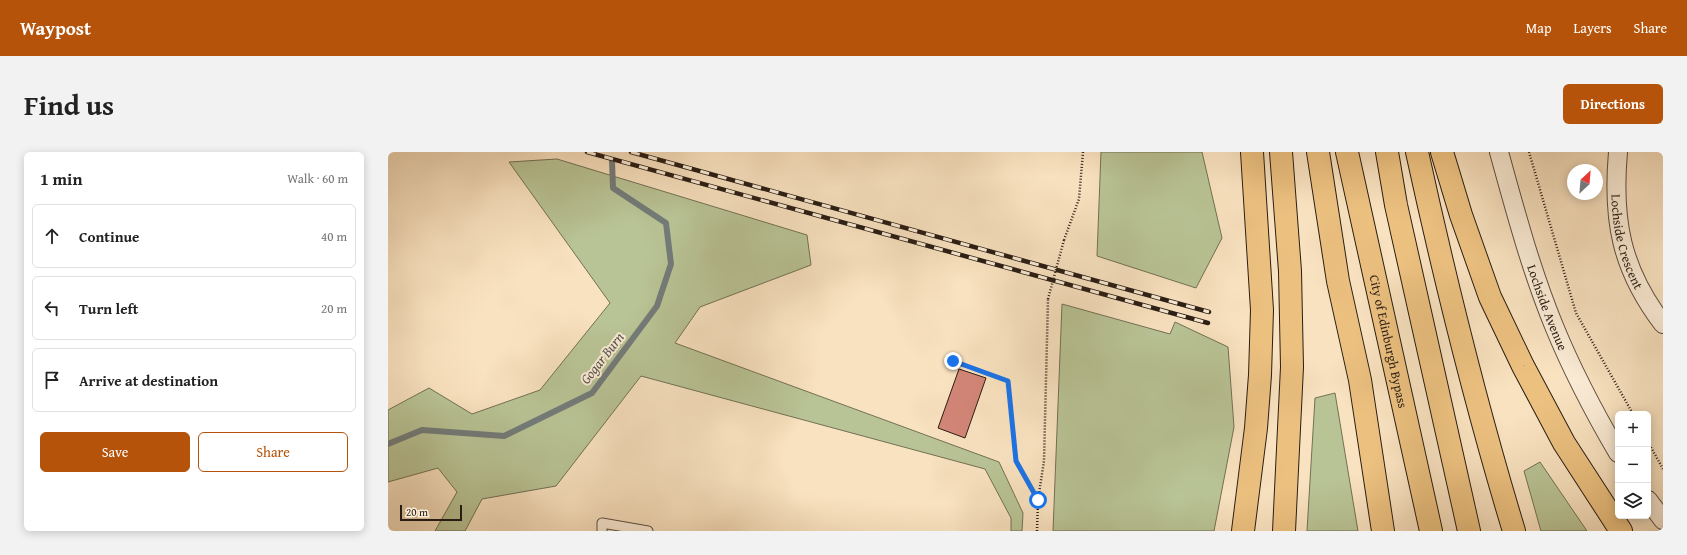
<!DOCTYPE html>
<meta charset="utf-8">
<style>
body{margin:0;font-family:"Gentium Book Plus",serif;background:#f2f2f2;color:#222}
.controls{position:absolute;right:12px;bottom:12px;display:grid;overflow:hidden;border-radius:6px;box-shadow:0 2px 10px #0003}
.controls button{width:36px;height:36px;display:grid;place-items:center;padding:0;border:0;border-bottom:1px solid #e0e0e0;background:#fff;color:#222;font:20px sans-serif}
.compass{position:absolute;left:1179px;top:12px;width:36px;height:36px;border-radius:50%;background:#fff;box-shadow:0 2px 10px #0003;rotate:26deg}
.scale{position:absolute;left:12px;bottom:10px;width:62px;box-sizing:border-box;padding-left:4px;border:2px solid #2a1d14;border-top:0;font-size:11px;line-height:14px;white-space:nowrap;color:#2a1d14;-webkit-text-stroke:3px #fbecd6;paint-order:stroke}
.stop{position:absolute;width:12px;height:12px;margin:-9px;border:3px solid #1a73e8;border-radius:50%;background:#fff}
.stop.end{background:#1a73e8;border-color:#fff;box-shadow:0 1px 4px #0008}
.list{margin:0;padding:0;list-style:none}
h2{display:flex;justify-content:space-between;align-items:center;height:52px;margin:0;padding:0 16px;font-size:17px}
h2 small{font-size:13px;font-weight:400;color:#767676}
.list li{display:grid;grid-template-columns:26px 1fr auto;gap:12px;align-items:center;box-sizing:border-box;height:64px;margin:0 8px 8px;padding:0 8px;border:1px solid #e0e0e0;border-radius:6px}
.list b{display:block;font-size:15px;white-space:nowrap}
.list em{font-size:13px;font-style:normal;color:#767676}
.actions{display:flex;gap:8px;padding:12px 16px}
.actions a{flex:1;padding:9px 0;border:1px solid #b45309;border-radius:6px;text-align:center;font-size:14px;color:#b45309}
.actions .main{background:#b45309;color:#fff}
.icon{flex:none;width:22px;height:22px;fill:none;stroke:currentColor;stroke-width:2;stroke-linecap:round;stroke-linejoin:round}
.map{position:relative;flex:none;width:1275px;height:379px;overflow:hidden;border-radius:6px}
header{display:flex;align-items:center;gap:24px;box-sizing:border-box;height:56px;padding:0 20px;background:#b45309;color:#fff}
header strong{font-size:19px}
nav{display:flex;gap:22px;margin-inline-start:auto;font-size:14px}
.intro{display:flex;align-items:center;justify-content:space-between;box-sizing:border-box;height:96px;padding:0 24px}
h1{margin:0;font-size:28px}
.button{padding:10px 18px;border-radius:6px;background:#b45309;color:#fff;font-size:14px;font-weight:700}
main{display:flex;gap:24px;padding:0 24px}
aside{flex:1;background:#fff;border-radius:6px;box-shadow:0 2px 10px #0003}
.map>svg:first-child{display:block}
</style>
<header>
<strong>Waypost</strong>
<nav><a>Map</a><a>Layers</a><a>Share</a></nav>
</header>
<div class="intro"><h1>Find us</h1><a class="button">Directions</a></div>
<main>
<aside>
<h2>1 min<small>Walk · 60 m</small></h2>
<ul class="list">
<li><svg class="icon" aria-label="ahead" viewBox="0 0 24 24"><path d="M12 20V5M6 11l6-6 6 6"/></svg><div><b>Continue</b></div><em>40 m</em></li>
<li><svg class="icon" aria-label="left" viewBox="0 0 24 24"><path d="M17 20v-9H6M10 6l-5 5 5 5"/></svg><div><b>Turn left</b></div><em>20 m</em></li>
<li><svg class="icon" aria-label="arrive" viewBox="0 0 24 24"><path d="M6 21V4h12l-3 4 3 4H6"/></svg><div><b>Arrive at destination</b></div></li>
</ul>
<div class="actions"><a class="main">Save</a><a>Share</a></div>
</aside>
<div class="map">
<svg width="1275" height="379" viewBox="0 0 1275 379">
<rect width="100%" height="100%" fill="#f9e2c0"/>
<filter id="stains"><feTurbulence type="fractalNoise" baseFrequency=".005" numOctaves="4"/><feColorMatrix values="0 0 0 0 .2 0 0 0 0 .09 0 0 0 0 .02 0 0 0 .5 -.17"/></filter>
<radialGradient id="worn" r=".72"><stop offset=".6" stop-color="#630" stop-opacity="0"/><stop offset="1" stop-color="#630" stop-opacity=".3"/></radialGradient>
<path fill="#b9c496" stroke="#727055" d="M 713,0 L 814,0 L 834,86 L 808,136 L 709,104 Z
M 169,7 L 419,83 L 423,113 L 312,155 L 287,191 L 611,310 L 635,361 L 634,379 L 623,379 L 623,366 L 597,317 L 253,224 L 168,334 L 94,347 L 77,379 L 47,379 L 69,340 L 50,316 L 0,330 L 0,258 L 41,236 L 84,262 L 152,238 L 222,151 L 121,10 Z
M 674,152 L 782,182 L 787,170 L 840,195 L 846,275 L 826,379 L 665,379 Z
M 947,241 L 970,379 L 919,379 L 927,246 Z
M 1152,310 L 1199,379 L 1153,379 L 1136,319 Z"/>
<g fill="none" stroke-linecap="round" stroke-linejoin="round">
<path stroke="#737c7a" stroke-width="6" d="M 0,292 L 34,278 L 116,284 L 204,241 L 269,154 L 283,112 L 278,71 L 225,36 L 224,9"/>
</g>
<path fill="#d38678" stroke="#2a1d14" d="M 571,217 L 598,226 L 577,286 L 550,276 Z"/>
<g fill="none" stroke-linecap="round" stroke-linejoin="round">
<defs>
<path id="service" d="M 214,379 L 214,371 L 260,379"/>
<g id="minor">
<path id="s1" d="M 1111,0 C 1127,58 1143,118 1166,174 C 1184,218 1206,260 1230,301"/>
<path id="s2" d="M 1230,0 C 1224,68 1233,117 1275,172"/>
<path d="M 1260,348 L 1275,368"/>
</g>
<g id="primary">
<path d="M 893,0 L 902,119 L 904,215 L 896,379"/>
<path d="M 930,0 L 950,129 L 972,228 L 995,379"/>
<path id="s3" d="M 959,0 L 1043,379"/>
<path d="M 999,0 L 1008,53 L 1081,379"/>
<path d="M 1029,0 C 1057,128 1088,254 1126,379"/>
<path d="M 1054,0 L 1073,63 L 1102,145 L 1135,214 L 1176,291 L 1233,379"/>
</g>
<path id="motorway" d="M 855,379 L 868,276 L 872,223 L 874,158 L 864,0"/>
</defs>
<use href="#service" stroke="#5e4e3f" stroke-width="11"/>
<use href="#minor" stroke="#5e4e3f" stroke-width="20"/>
<use href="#primary" stroke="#2a1d14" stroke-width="24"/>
<use href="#motorway" stroke="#2a1d14" stroke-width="24"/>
<path stroke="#2a1d14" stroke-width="2.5" stroke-dasharray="1 2" stroke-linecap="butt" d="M 1141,0 L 1188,161 L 1245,262
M 676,88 L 691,47 L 695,0
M 565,209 L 620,229 L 628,309 L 650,347
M 1260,290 L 1275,317
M 649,379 L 650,348 L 656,309 L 660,147"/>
<use href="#service" stroke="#fbecd6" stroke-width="9"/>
<use href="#minor" stroke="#fbecd6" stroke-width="18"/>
<use href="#primary" stroke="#ecc180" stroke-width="22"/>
<use href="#motorway" stroke="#ecc180" stroke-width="22"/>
<defs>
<path id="rail" d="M 199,0 L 820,171
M 243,0 L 821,160"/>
</defs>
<use href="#rail" stroke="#2a1d14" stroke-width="4.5"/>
<use href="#rail" stroke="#fbecd6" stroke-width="3" stroke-dasharray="9" stroke-linecap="butt"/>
<path stroke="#2a1d14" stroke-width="2.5" stroke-dasharray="1 2" stroke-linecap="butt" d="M 660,147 L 676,88"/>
</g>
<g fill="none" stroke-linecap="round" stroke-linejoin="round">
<path stroke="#1a73e8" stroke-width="5" d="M 565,209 L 620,229 L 628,309 L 650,348"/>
</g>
<g text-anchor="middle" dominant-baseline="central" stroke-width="4" stroke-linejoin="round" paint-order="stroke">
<g font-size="13" fill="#2a1d14" stroke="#fbecd6">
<text stroke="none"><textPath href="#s2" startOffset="91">Lochside Crescent</textPath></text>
<text stroke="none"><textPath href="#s1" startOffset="163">Lochside Avenue</textPath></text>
<text stroke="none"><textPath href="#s3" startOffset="194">City of Edinburgh Bypass</textPath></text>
</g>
<g font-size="14" font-style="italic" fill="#545450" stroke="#fbecd6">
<text transform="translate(214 206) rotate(-52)">Gogar Burn</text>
</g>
</g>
<rect width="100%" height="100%" filter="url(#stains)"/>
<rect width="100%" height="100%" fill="url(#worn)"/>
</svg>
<div class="controls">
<button>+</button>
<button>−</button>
<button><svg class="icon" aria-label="layers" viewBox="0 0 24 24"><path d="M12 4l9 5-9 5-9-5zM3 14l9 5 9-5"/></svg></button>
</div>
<svg class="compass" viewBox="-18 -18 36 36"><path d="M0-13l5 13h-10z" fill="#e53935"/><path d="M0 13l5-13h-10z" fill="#767676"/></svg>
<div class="scale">20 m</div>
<div class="stop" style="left:650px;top:348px"></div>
<div class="stop end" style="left:565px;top:209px"></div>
</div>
</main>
